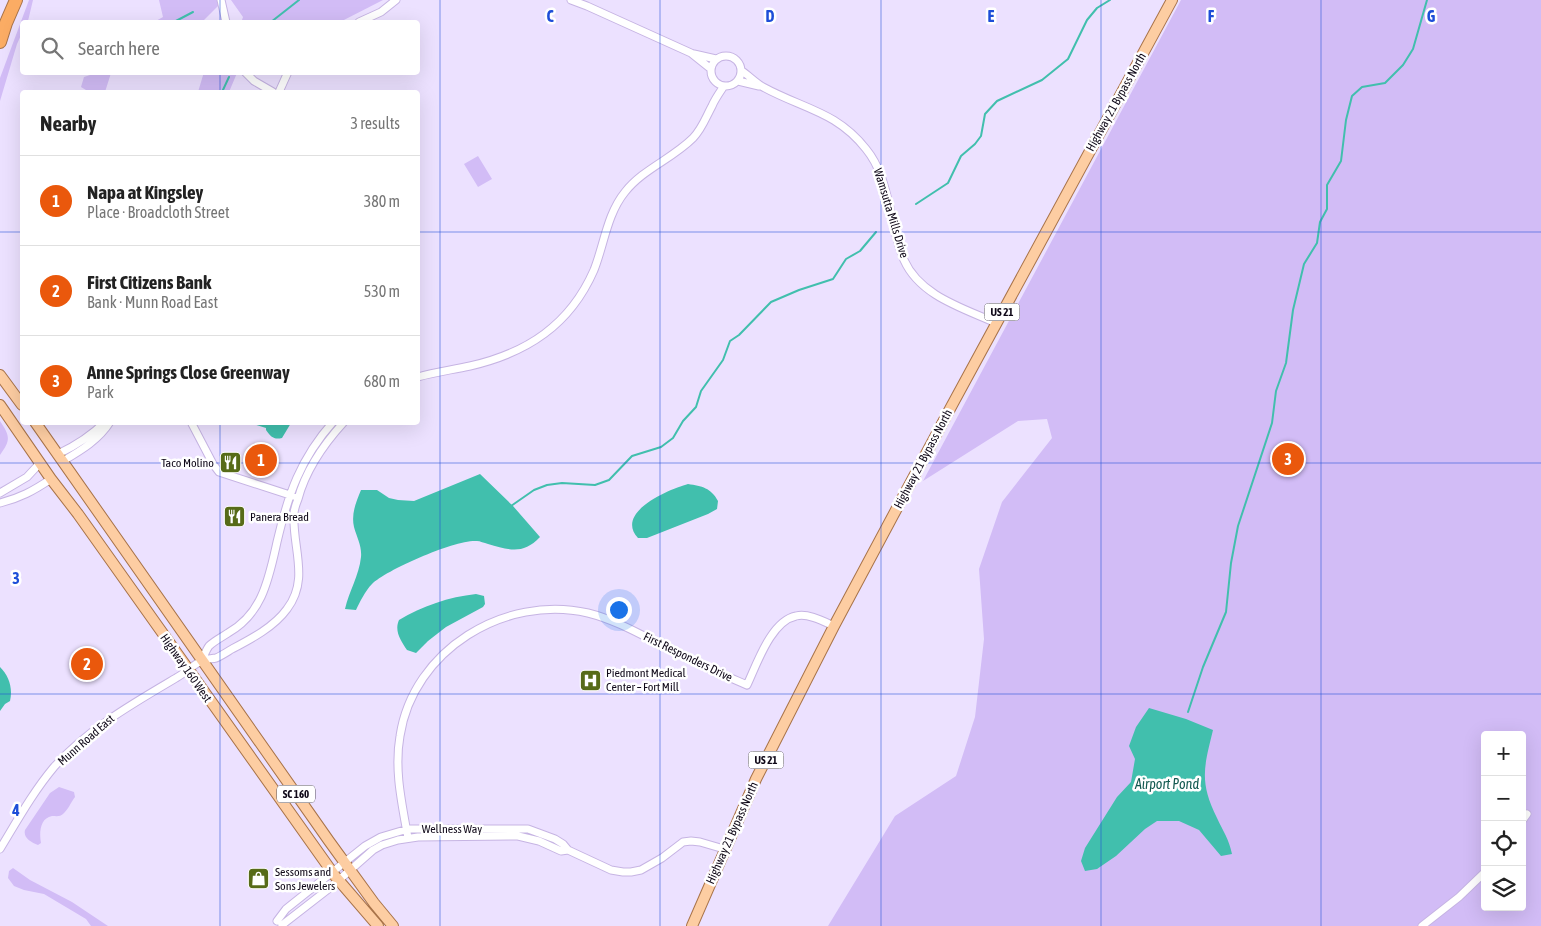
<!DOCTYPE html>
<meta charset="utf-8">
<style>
body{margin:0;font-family:"Asap Condensed",sans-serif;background:#f2f2f2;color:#222}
.controls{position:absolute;right:15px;bottom:15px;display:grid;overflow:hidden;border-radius:5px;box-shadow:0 5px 20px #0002}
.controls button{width:45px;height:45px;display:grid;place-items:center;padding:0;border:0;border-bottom:1px solid #e0e0e0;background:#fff;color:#222;font:25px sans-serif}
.you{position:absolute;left:618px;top:609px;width:18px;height:18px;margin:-12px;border:4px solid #fff;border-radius:50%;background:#1a73e8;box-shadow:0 0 0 8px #1a73e833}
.badge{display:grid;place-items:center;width:32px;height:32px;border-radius:50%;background:#ea580c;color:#fff;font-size:16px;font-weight:700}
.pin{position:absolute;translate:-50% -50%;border:2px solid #fff;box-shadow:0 1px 5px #0006}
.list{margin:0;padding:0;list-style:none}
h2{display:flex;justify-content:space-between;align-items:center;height:65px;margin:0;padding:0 20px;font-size:21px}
h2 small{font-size:16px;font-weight:400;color:#767676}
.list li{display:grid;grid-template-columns:32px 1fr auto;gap:15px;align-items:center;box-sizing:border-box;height:90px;padding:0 20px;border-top:1px solid #e0e0e0}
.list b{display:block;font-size:19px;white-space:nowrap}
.list p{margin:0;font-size:16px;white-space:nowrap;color:#767676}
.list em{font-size:16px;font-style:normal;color:#767676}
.icon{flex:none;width:28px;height:28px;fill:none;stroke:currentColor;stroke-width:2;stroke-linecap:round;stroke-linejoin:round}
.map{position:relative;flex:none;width:1541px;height:926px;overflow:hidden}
.search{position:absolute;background:#fff;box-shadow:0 5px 20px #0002;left:20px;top:20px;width:400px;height:55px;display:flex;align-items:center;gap:12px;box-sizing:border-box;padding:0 18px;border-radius:5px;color:#767676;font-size:19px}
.panel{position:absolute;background:#fff;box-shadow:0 5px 20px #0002;left:20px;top:90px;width:400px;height:335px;border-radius:5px}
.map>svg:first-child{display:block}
</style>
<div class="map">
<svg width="1541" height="926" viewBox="0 0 1541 926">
<rect width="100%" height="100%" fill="#ece1ff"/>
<path fill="#d2bcf6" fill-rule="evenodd" d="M 29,0 L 33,0 L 28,21 L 27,22 L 22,22 L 22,33 L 17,44 L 0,101 L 0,78 Z
M 159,0 L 217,0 L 219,5 L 202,22 L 154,22 L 163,17 Z
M 231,0 L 383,0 L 340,22 L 239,22 L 242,20 L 243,17 Z
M 1181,0 L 1541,0 L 1541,926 L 828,926 L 895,816 L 956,776 L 975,717 L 984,639 L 979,569 L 1002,502 L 1052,438 L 1047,419 L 1018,421 L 923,481 ZM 1485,735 L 1522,735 L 1522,907 L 1485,907 Z
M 204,72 L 237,72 L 237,73 L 229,92 L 198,92 Z
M 88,73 L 111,73 L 105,92 L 86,92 L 86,90 L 81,87 L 84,77 L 93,74 Z
M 478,156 L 492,179 L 478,187 L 464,164 Z
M 0,421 C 10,436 11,440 0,455 Z
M 59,787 L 74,792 L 75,797 C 71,802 68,810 63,814 C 60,817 56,816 52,816 C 40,818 39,833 41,843 L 38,845 C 31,842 23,838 25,830 L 50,793 Z
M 13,868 L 30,880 L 72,902 L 108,926 L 91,926 L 86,919 L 44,894 L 24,890 L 14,886 L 8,878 L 9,871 Z"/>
<path fill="#41bfad" d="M 250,423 L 291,423 L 282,438 C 274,440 271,437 266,430 L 266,428 Z
M 480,474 L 513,506 L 540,537 C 523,555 509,550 488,544 C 484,543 480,541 477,541 C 456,539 386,570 372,584 C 365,591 360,602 356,610 L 345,609 C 349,591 359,576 361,557 C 362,546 357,538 354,527 C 351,514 356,502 361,490 L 377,490 L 389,498 L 398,500 L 414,501 Z
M 688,484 C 702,486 711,488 718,501 L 717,509 L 708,514 L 647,538 L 638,538 C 614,512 670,489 688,484 Z
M 476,594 L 484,596 L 485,604 L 483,607 L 446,627 L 428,641 L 416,653 L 407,650 C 401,641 394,631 399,620 C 422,606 449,597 476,594 Z
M 0,667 C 9,676 13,688 10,701 L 5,704 L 0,711 Z
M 1149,708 L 1186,719 L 1213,730 C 1204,767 1199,782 1217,818 C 1223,831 1229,839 1232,854 L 1221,856 L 1199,830 L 1179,821 L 1157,821 L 1145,829 L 1116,856 L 1097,869 L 1085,871 L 1081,861 L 1085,848 L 1117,797 L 1131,782 L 1135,759 L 1129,746 L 1136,727 Z"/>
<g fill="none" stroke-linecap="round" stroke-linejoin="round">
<path stroke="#41bfad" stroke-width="2" d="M 174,22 L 193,12
M 271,22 L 299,0
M 222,92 L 229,77
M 916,204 L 948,183 L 961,156 L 975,144 L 981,136 L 985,114 L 997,101 L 1042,80 L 1068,59 L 1087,20 L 1097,8 L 1110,0
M 511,506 L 534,490 L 547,485 L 562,483 L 595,485 L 609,480 L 632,456 L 661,447 L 673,438 L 683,421 L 696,407 L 701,391 L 723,360 L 730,341 L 739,335 L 771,302 L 799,290 L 833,279 L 846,259 L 860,251 L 876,232
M 1188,712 L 1203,667 L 1226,612 L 1231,563 L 1238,526 L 1272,423 L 1276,391 L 1286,363 L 1293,310 L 1304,264 L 1317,243 L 1320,222 L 1327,209 L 1327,185 L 1341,161 L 1346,120 L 1352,96 L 1362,87 L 1385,83 L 1403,65 L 1413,49 L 1427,0"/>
<defs>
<path id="street" d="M 221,0 L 226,22
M 571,0 L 587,6 L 691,53 L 711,69
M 359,22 L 381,12 L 396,0
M 694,54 L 716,59
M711 71a15 15 0 1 1 30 0a15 15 0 1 1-30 0Z
M 742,71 C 749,76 756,83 763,87 C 803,109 836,111 866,149 C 880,166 885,187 890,208 C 894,226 897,244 904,260 C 920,296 963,308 996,323
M 245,72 L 254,81 L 273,92
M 738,81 L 759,86
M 279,92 L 288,72
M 418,377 C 435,372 452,370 470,366 C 527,353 570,325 594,270 C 604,245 607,214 625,192 C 643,169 672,159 693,138 C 702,129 706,117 712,106 C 715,99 720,92 724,86
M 191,422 L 213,464 L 219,472 L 293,496
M 58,454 C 75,446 91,436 105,422
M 63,461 C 80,451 99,440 110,422
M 0,493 L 27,477 L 40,463
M 0,503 C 20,498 33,491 51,479
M 202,660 C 204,656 206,650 209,646 C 214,641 222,637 228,633 C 242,625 254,612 261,597 C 269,580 273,560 277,542 C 288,495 300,459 333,422
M 1522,821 L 1527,814
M 408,838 C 402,804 394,770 400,736 C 413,650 505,594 588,613 C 620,621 648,639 678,653 C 700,665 724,675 747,685 C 757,664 771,621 796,616 C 808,613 823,621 834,626
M 0,849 C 17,821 33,792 54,767 C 88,729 132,704 176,678 C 185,673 192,666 201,661 C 205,659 211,659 216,658 C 221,656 227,652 232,649 C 251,639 274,627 287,609 C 310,579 292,547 294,514 C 294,509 296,504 298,499 C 306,469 323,445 344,422
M 277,921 L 286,909 L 365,846 L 381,837 L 408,829 L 528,829 L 555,839 L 563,844 L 568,850 L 611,870 L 623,872 L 631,872 L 641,870 L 662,858 L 683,842 L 691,841 L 700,842 L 724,849
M 282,925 L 331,887 L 373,850 L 382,845 L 398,840 L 418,837 L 518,836 L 539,841 L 561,851 L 568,850
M 1422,926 L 1459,897 L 1485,872"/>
<path id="primary" d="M 0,375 L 22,405
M 0,405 L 51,479 L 78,514 L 335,876 L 378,926
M 35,422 L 329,841 L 374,903 L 393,926
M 692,926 L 756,779 L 834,626 L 951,407 L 1172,0"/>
<path id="highway" d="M 0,42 L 6,23 L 16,0"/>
</defs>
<use href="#street" stroke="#c6b4e3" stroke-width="9"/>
<use href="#primary" stroke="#a87349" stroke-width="12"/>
<use href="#highway" stroke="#a87349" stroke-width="14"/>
<use href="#street" stroke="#fff" stroke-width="7"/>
<use href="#primary" stroke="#fdcda2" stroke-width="10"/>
<use href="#highway" stroke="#fbac64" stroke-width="12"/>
</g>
<path fill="none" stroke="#1d4ed8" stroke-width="1" stroke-opacity="0.55" d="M 220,0 L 220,22M 440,0 L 440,926M 660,0 L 660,926M 881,0 L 881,926M 1101,0 L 1101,926M 1321,0 L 1321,926M 220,72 L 220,92M 0,232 L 22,232M 418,232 L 1541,232M 220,422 L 220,926M 0,463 L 1541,463M 0,694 L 1541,694"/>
<defs>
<symbol id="restaurant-square" viewBox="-11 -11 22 22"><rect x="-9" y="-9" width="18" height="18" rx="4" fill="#576b18" stroke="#fff"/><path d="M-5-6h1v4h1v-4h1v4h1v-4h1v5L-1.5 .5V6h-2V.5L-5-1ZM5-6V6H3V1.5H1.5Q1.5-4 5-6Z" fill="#fff"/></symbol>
<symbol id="hospital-square" viewBox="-11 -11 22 22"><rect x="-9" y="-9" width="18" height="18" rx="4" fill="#576b18" stroke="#fff"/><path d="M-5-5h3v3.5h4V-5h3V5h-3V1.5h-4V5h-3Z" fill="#fff"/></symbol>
<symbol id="shop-square" viewBox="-11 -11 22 22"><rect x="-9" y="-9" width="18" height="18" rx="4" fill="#576b18" stroke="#fff"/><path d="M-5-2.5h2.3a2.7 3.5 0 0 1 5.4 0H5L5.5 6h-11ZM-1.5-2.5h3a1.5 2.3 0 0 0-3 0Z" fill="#fff"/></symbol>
</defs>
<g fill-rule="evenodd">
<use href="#restaurant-square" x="218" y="450" width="25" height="25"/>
<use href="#restaurant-square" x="222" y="504" width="25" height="25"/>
<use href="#hospital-square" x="578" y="668" width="25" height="25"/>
<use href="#shop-square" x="246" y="866" width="25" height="25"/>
</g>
<g text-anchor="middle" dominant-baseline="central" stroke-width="5" stroke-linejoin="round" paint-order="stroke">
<g fill="#fff" stroke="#57525d" stroke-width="1">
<rect x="984.5" y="303.5" width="35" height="17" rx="4"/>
<rect x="748.5" y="751.5" width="35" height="17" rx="4"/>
<rect x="277" y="785.5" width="38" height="17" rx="4"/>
</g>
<g font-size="11" font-weight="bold" fill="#0f0818">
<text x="1002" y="312">US 21</text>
<text x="766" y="760">US 21</text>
<text x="296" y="794">SC 160</text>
</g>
<g font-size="12" fill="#0f0818" stroke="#fff">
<text transform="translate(1116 102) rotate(-61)">Highway 21 Bypass North</text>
<text transform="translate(891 213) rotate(73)">Wamsutta Mills Drive</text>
<text transform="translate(923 459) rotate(-62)">Highway 21 Bypass North</text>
<text transform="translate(688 657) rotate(26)">First Responders Drive</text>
<text transform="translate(186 668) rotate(55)">Highway 160 West</text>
<text transform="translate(86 740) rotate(-41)">Munn Road East</text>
<text x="452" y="829">Wellness Way</text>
<text transform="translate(732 833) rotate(-66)">Highway 21 Bypass North</text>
</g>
<g font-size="12" fill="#0f0818" stroke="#fff" text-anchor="start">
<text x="214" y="463" text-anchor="end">Taco Molino</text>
<text x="250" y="517">Panera Bread</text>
<text x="606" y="673">Piedmont Medical<tspan x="606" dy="14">Center – Fort Mill</tspan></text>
<text x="275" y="872">Sessoms and<tspan x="275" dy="14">Sons Jewelers</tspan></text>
</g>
<g font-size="14" font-style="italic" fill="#11584f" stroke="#fff">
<text x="1167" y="784">Airport Pond</text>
</g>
</g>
<g font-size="16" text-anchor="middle" font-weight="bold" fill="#1d4ed8" stroke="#fff" stroke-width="5" stroke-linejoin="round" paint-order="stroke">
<text x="550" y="22">C</text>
<text x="770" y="22">D</text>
<text x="991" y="22">E</text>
<text x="1211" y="22">F</text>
<text x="1431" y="22">G</text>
<text x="16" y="584">3</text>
<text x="16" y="816">4</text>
</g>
</svg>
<div class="controls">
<button>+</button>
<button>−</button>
<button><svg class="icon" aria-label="locate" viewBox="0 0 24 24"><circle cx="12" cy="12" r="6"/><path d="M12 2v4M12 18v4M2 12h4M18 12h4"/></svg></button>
<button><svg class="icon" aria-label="layers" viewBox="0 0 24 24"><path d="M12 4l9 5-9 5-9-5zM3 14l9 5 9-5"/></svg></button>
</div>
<div class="you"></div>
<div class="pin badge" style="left:261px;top:460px">1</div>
<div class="pin badge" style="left:87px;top:664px">2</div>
<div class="pin badge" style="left:1288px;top:459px">3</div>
<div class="search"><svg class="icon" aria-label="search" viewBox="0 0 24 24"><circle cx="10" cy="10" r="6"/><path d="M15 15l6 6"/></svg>Search here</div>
<section class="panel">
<h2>Nearby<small>3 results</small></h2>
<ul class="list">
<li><span class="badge">1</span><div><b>Napa at Kingsley</b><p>Place · Broadcloth Street</p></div><em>380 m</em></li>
<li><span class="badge">2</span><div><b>First Citizens Bank</b><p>Bank · Munn Road East</p></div><em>530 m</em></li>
<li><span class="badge">3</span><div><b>Anne Springs Close Greenway</b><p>Park</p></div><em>680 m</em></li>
</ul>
</section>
</div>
